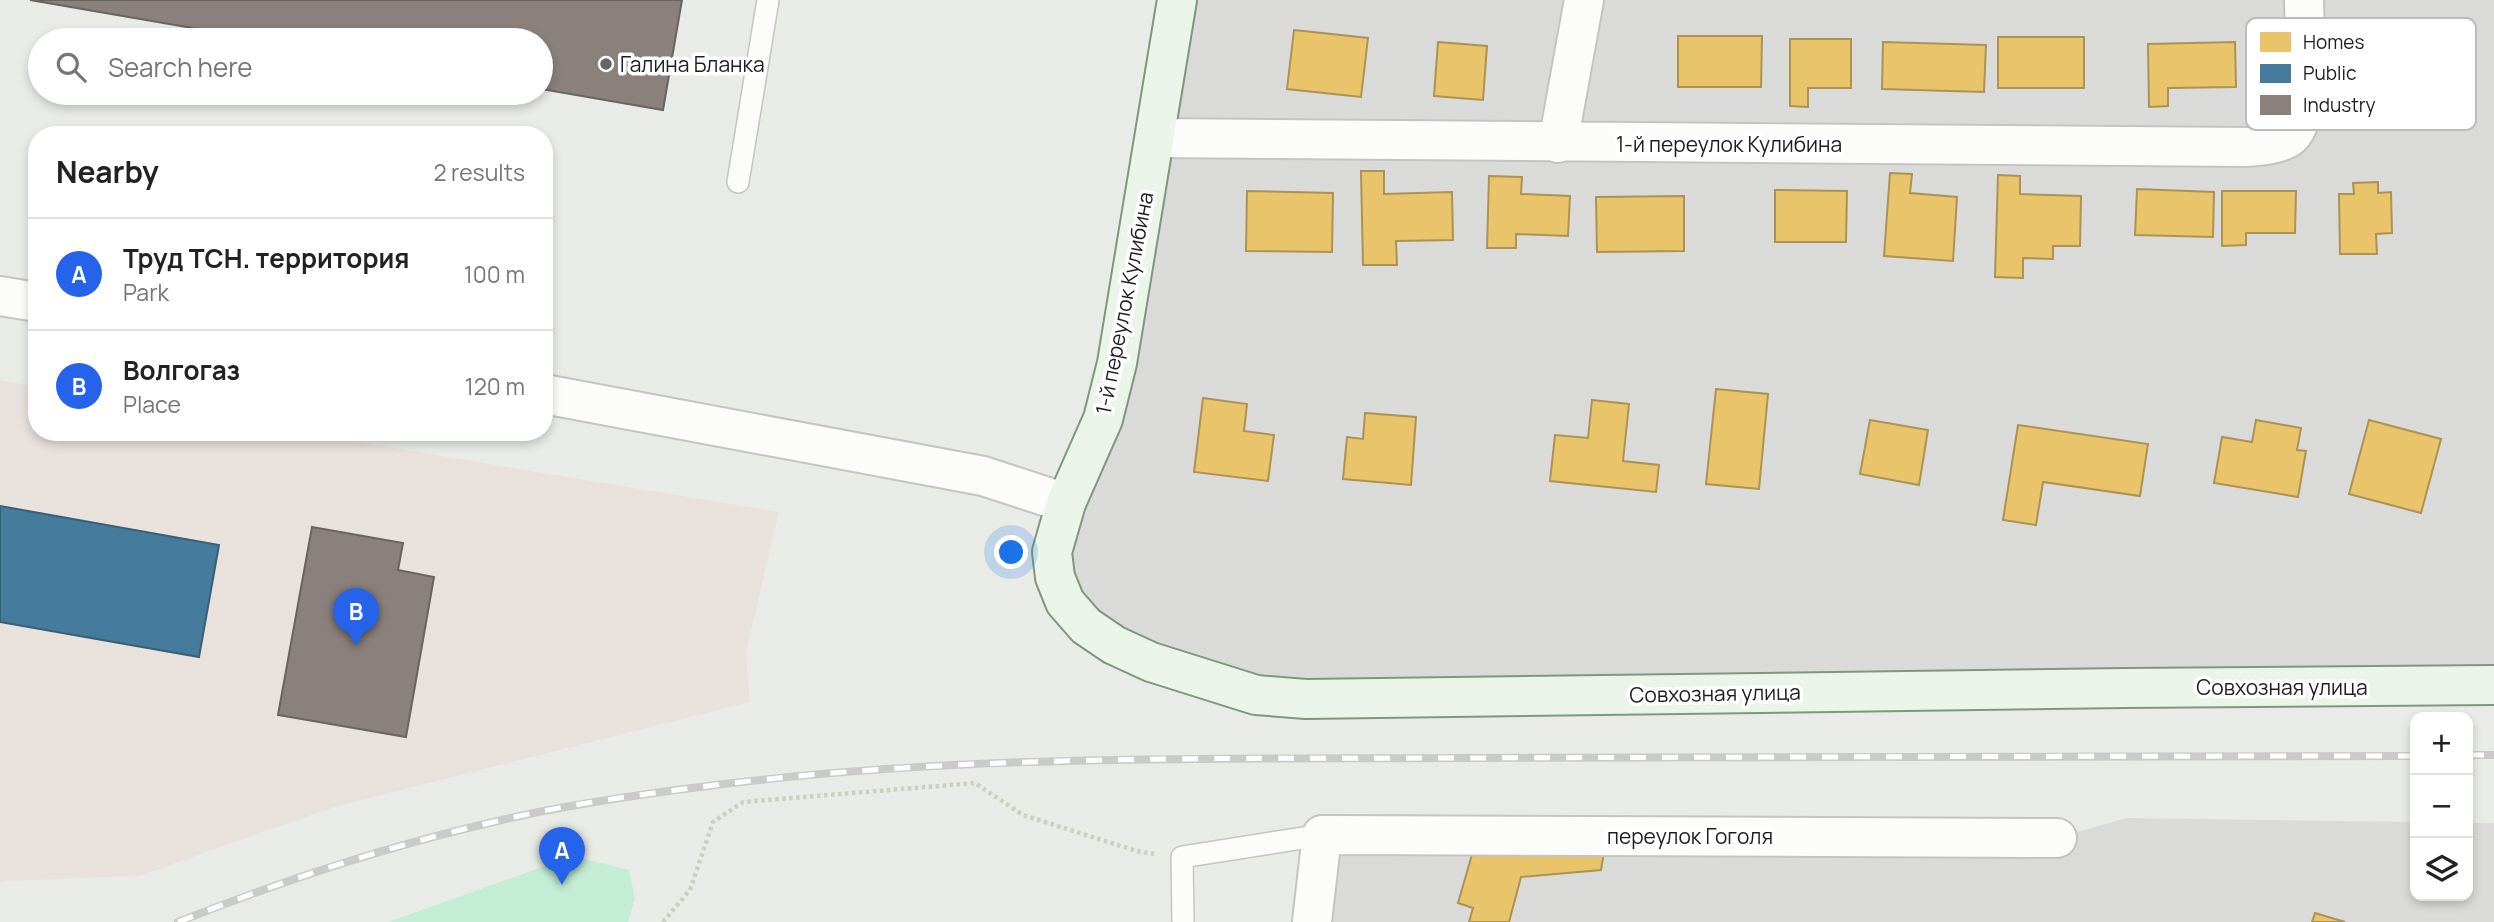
<!DOCTYPE html>
<meta charset="utf-8">
<style>
body{margin:0;font-family:Manrope,sans-serif;background:#f2f2f2;color:#222}
.controls{position:absolute;right:21px;bottom:21px;display:grid;overflow:hidden;border-radius:14px;box-shadow:0 4px 10px #0003}
.controls button{width:63px;height:63px;display:grid;place-items:center;padding:0;border:0;border-bottom:2px solid #e0e0e0;background:#fff;color:#222;font:35px sans-serif}
.you{position:absolute;left:1012px;top:553px;width:24px;height:24px;margin:-18px;border:5px solid #fff;border-radius:50%;background:#1a73e8;box-shadow:0 0 0 10px #1a73e833}
.badge{display:grid;place-items:center;width:46px;height:46px;border-radius:50%;background:#2563eb;color:#fff;font-size:23px;font-weight:700}
.pin{position:absolute;translate:-50% -58px;filter:drop-shadow(0 2px 4px #0008)}
.pin::after{content:'';position:absolute;top:37px;width:24px;height:21px;background:inherit;clip-path:polygon(0 0,100% 0,50% 100%)}
.list{margin:0;padding:0;list-style:none}
h2{display:flex;justify-content:space-between;align-items:center;height:91px;margin:0;padding:0 28px;font-size:30px}
h2 small{font-size:23px;font-weight:400;color:#767676}
.list li{display:grid;grid-template-columns:46px 1fr auto;gap:21px;align-items:center;box-sizing:border-box;height:112px;padding:0 28px;border-top:2px solid #e0e0e0}
.list b{display:block;font-size:26px;white-space:nowrap}
.list p{margin:0;font-size:23px;white-space:nowrap;color:#767676}
.list em{font-size:23px;font-style:normal;color:#767676}
.icon{flex:none;width:38px;height:38px;fill:none;stroke:currentColor;stroke-width:2;stroke-linecap:round;stroke-linejoin:round}
.map{position:relative;flex:none;width:2494px;height:922px;overflow:hidden}
.search{position:absolute;background:#fff;box-shadow:0 4px 10px #0003;left:28px;top:28px;width:525px;height:77px;display:flex;align-items:center;gap:18px;box-sizing:border-box;padding:0 24px;border-radius:38px;color:#767676;font-size:26px}
.panel{position:absolute;background:#fff;box-shadow:0 4px 10px #0003;left:28px;top:126px;width:525px;height:315px;border-radius:28px}
.map>svg:first-child{display:block}
</style>
<div class="map">
<svg width="2494" height="922" viewBox="0 0 2494 922">
<rect width="100%" height="100%" fill="#e9ece6"/>
<path fill="#dadbd8" d="M 1177,0 L 2494,0 L 2494,685 L 1256,695 L 1065,602 L 1066,503 L 1103,419 Z
M 2126,818 L 2415,822 L 2415,896 L 2468,896 L 2468,823 L 2494,823 L 2494,922 L 1312,922 L 1322,835 L 2057,838 Z"/>
<path fill="#e9e1dc" d="M 0,380 L 37,387 L 37,432 L 298,432 L 779,512 L 746,652 L 750,702 L 334,807 L 139,876 L 5,881 L 0,883 Z"/>
<path fill="#c4edd5" d="M 573,856 L 629,870 L 635,899 L 628,922 L 388,922 Z"/>
<path fill="#e9c46a" stroke="#ac9253" stroke-width="2" d="M 1294,30 L 1368,38 L 1361,97 L 1287,89 Z
M 1678,36 L 1762,36 L 1761,87 L 1678,87 Z
M 1998,37 L 2084,37 L 2084,88 L 1998,88 Z
M 1790,39 L 1851,39 L 1851,88 L 1808,88 L 1808,107 L 1790,106 Z
M 1438,42 L 1487,46 L 1483,100 L 1434,96 Z
M 1883,42 L 1986,45 L 1984,92 L 1882,89 Z
M 2235,42 L 2236,87 L 2168,88 L 2168,106 L 2149,107 L 2148,44 Z
M 1361,171 L 1384,171 L 1384,194 L 1452,192 L 1453,240 L 1396,241 L 1397,265 L 1363,265 Z
M 1890,173 L 1912,174 L 1910,193 L 1957,197 L 1953,261 L 1884,256 Z
M 1998,175 L 2020,176 L 2020,194 L 2081,196 L 2080,246 L 2053,246 L 2053,259 L 2023,258 L 2023,278 L 1995,277 Z
M 1489,176 L 1522,177 L 1521,194 L 1570,196 L 1568,236 L 1516,234 L 1516,248 L 1487,248 Z
M 2378,182 L 2378,193 L 2391,192 L 2392,233 L 2376,234 L 2377,254 L 2340,254 L 2339,194 L 2354,194 L 2353,183 Z
M 2137,189 L 2214,192 L 2213,237 L 2135,235 Z
M 1775,190 L 1847,191 L 1846,242 L 1775,242 Z
M 1247,191 L 1333,193 L 1332,252 L 1246,251 Z
M 2222,191 L 2296,191 L 2295,233 L 2246,233 L 2246,245 L 2222,246 Z
M 1684,196 L 1684,251 L 1597,252 L 1596,197 Z
M 1716,389 L 1768,394 L 1759,489 L 1706,484 Z
M 1203,398 L 1247,404 L 1244,431 L 1274,435 L 1268,481 L 1194,472 Z
M 1592,400 L 1629,404 L 1623,461 L 1659,465 L 1656,492 L 1550,481 L 1555,435 L 1588,438 Z
M 1365,413 L 1416,417 L 1411,485 L 1343,479 L 1347,437 L 1363,439 Z
M 1870,420 L 1928,430 L 1919,485 L 1860,474 Z
M 2256,420 L 2301,428 L 2297,450 L 2306,451 L 2298,497 L 2214,483 L 2222,437 L 2252,442 Z
M 2369,420 L 2441,439 L 2421,513 L 2349,494 Z
M 2018,425 L 2148,444 L 2140,496 L 2043,482 L 2036,525 L 2003,520 Z
M 1473,851 L 1604,852 L 1601,870 L 1521,877 L 1509,922 L 1469,922 L 1473,908 L 1458,903 Z
M 2315,913 L 2345,922 L 2312,922 Z"/>
<path fill="#457b9d" stroke="#395f77" stroke-width="2" d="M 0,506 L 219,545 L 199,657 L 0,622 Z"/>
<path fill="#8a817c" stroke="#6a6360" stroke-width="2" d="M 30,0 L 682,0 L 663,110 L 541,89 L 541,40 L 262,40 Z
M 312,527 L 403,543 L 398,570 L 434,577 L 406,737 L 278,715 Z"/>
<g fill="none" stroke-linecap="round" stroke-linejoin="round">
<defs>
<path id="lane" d="M 738,182 L 768,0
M 1183,922 L 1182,857 L 1322,835"/>
<path id="street" d="M 1155,138 L 2246,147 C 2259,146 2277,145 2288,138 C 2314,122 2304,29 2304,0
M 1558,143 L 1584,0
M 0,296 L 37,302
M 544,394 L 983,476 L 1066,503
M 1312,922 L 1322,835 L 2057,838"/>
<path id="secondary" d="M 1177,0 L 1117,363 L 1103,419 L 1066,503 L 1052,552 L 1055,577 L 1065,602 L 1086,626 L 1114,645 L 1151,662 L 1256,695 L 1306,699 L 2125,688 L 2494,685"/>
</defs>
<use href="#lane" stroke="#c4c5c2" stroke-width="24"/>
<use href="#street" stroke="#c4c5c2" stroke-width="42"/>
<use href="#secondary" stroke="#7e977f" stroke-width="42"/>
<path stroke="#cdcfbe" stroke-width="4.5" stroke-dasharray="3.5 3.5" stroke-linecap="butt" d="M 663,922 L 690,890 L 713,822 L 743,802 L 975,783 L 1023,815 L 1140,852 L 1154,854"/>
<use href="#lane" stroke="#fcfcfb" stroke-width="21"/>
<use href="#street" stroke="#fcfcfb" stroke-width="38"/>
<use href="#secondary" stroke="#eaf4e9" stroke-width="38"/>
<defs>
<path id="rail" d="M 2468,755 L 2494,755
M 178,922 C 284,880 391,845 502,820 C 565,805 629,796 692,788 C 948,754 1206,759 1462,758 C 1780,757 2098,756 2415,756"/>
</defs>
<use href="#rail" stroke="#cacac9" stroke-width="8"/>
<use href="#rail" stroke="#fff" stroke-width="5" stroke-dasharray="16" stroke-linecap="butt"/>
</g>
<circle fill="#656664" stroke="#fff" stroke-width="2.5" cx="606" cy="64" r="7"/>
<g text-anchor="middle" dominant-baseline="central" stroke-width="7" stroke-linejoin="round" paint-order="stroke">
<g font-size="21" fill="#1e1e1e" stroke="#fff" text-anchor="start">
<text x="620" y="64">Галина Бланка</text>
</g>
<g font-size="21" fill="#1e1e1e" stroke="#fff">
<text x="1729" y="144">1-й переулок Кулибина</text>
<text transform="translate(1124 303) rotate(-79)">1-й переулок Кулибина</text>
<text x="2282" y="687">Совхозная улица</text>
<text transform="translate(1715 693) rotate(-1)">Совхозная улица</text>
<text x="1690" y="836">переулок Гоголя</text>
</g>
</g>
<rect x="2246" y="18" width="230" height="112" rx="10" fill="#fff" stroke="#bcbcbc" stroke-width="2"/>
<rect x="2260" y="32" width="31" height="20" fill="#e9c46a"/>
<rect x="2260" y="64" width="31" height="19" fill="#457b9d"/>
<rect x="2260" y="95" width="31" height="20" fill="#8a817c"/>
<g font-size="19" fill="#1e1e1e">
<text x="2303" y="49">Homes</text>
<text x="2303" y="80">Public</text>
<text x="2303" y="112">Industry</text>
</g>
</svg>
<div class="controls">
<button>+</button>
<button>−</button>
<button><svg class="icon" aria-label="layers" viewBox="0 0 24 24"><path d="M12 4l9 5-9 5-9-5zM3 14l9 5 9-5"/></svg></button>
</div>
<div class="you"></div>
<div class="pin badge" style="left:562px;top:885px">A</div>
<div class="pin badge" style="left:356px;top:646px">B</div>
<div class="search"><svg class="icon" aria-label="search" viewBox="0 0 24 24"><circle cx="10" cy="10" r="6"/><path d="M15 15l6 6"/></svg>Search here</div>
<section class="panel">
<h2>Nearby<small>2 results</small></h2>
<ul class="list">
<li><span class="badge">A</span><div><b>Труд ТСН. территория</b><p>Park</p></div><em>100 m</em></li>
<li><span class="badge">B</span><div><b>Волгогаз</b><p>Place</p></div><em>120 m</em></li>
</ul>
</section>
</div>
